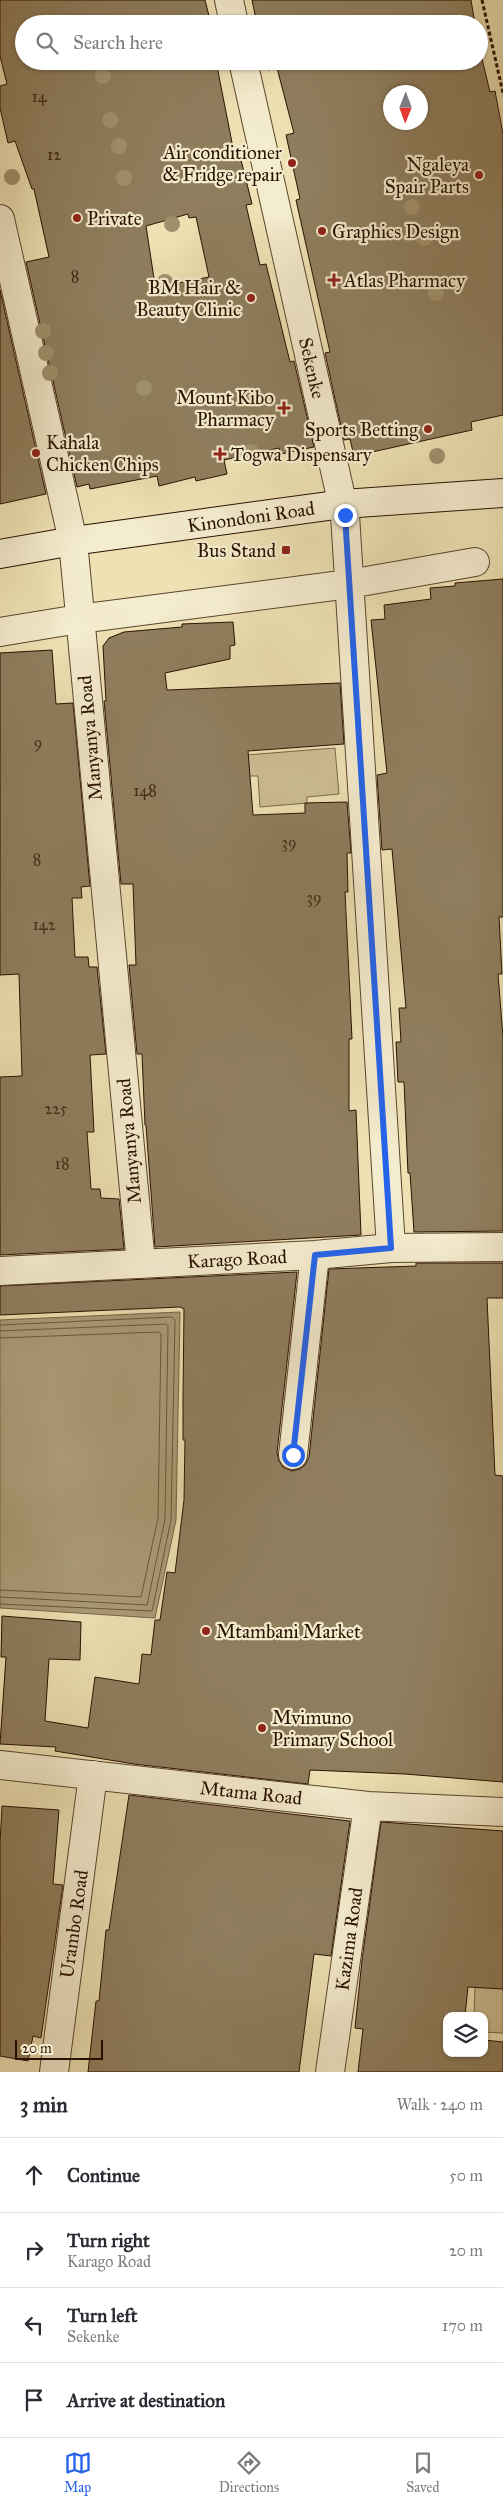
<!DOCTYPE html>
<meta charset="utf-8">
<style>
body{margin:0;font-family:"IM FELL Great Primer",serif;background:#f7f7f7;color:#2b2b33}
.controls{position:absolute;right:15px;bottom:15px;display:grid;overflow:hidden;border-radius:10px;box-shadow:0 1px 4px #0004}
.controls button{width:45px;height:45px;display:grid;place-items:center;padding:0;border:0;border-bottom:1px solid #e1e1e2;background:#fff;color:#2b2b33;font:25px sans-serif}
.compass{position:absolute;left:383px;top:85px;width:45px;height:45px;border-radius:50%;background:#fff;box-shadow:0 1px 4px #0004;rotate:181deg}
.scale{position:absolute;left:15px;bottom:12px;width:88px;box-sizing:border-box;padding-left:5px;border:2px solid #291100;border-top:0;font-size:14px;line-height:18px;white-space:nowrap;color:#291100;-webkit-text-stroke:4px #f4ecce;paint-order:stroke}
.stop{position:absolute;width:15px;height:15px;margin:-11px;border:4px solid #2563eb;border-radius:50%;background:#fff}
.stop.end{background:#2563eb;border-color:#fff;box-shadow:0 1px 5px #0008}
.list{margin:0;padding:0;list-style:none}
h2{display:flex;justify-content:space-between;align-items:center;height:65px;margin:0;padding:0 20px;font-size:21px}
h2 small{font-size:16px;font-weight:400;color:#7c7c81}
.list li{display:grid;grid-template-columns:32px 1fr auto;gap:15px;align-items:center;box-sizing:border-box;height:75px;padding:0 20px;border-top:1px solid #e1e1e2}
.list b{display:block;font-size:19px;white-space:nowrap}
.list p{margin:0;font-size:16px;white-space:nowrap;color:#7c7c81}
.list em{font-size:16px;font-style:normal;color:#7c7c81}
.icon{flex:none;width:28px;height:28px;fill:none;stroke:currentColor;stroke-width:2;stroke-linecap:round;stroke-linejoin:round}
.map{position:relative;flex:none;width:503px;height:2072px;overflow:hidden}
.search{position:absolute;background:#fff;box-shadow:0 1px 4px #0004;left:15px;right:15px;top:15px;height:55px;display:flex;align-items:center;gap:12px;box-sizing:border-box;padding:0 18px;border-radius:28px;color:#7c7c81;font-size:19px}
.sheet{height:365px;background:#fff}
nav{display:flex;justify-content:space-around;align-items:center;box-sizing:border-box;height:70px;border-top:1px solid #e1e1e2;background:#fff;font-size:14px;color:#7c7c81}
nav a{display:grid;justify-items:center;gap:2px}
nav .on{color:#2563eb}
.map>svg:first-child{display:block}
</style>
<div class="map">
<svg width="503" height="2072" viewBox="0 0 503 2072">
<rect width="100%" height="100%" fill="#eee2b4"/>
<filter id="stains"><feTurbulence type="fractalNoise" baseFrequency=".004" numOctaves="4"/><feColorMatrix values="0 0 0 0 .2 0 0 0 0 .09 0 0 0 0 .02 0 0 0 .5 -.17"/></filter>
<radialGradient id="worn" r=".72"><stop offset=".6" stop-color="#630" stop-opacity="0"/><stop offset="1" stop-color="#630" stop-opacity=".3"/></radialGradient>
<path fill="#cdbe95" stroke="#7b684a" d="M 335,748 L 339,794 L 307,797 L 307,803 L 260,807 L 258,776 L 247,776 L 246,755 Z
M 503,1966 L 503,2033 L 484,2032 L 484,2016 L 474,2016 L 475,1988 L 478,1973 Z"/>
<path fill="#ab9b77" stroke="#776447" d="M 180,1312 L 176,1520 L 155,1618 L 0,1608 L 0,1320 Z"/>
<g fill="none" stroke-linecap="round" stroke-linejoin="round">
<path stroke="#6a563c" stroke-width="1" d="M 0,1325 L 172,1317 L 175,1320 L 171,1520 L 152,1611 L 0,1604
M 0,1331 L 166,1324 L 168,1326 L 165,1519 L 147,1605 L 0,1597
M 0,1338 L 158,1332 L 161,1334 L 158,1518 L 141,1597 L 0,1590"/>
</g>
<path fill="#8f7e5e" stroke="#291100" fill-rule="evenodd" d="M 0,0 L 205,0 L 211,24 L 24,24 L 24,61 L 216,61 L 234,153 L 239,152 L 252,204 L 246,205 L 260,265 L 266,264 L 290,362 L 294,361 L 314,447 L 281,454 L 279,448 L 224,460 L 227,474 L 196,481 L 195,477 L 159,486 L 157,476 L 90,489 L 89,484 L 77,487 L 26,262 L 49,257 L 34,189 L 32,189 L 15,141 L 8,143 L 0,108 L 0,86 L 7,84 L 0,56 ZM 188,214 L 189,218 L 196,217 L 209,277 L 178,283 L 155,285 L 146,226 Z
M 252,0 L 471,0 L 475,24 L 257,24 Z
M 479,46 L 490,92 L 495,91 L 503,134 L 503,415 L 471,422 L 472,430 L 354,456 L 350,439 L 344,440 L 325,353 L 330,352 L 296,200 L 300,199 L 286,135 L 294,133 L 277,68 L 268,70 L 266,61 L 479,61 ZM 390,92 L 420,92 L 420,122 L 390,122 Z
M 0,290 L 46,494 L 0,504 Z
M 503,579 L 503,917 L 499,917 L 502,974 L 498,974 L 503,1037 L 503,1231 L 414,1232 L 410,1173 L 408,1173 L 404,1082 L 398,1082 L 396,1042 L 401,1042 L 399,1008 L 406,1008 L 392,849 L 382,850 L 377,775 L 387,773 L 371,620 L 385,619 L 384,605 L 431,599 L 430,588 L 455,586 L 455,583 Z
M 233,622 L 235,645 L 230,646 L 230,659 L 165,673 L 167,690 L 340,683 L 344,744 L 248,751 L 253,815 L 305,813 L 305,803 L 347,802 L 351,853 L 347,853 L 348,892 L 345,892 L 352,1039 L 349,1039 L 349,1111 L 356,1110 L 361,1235 L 155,1247 L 146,1125 L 145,1125 L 142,1054 L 137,1054 L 129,965 L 136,965 L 133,884 L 121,884 L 104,701 L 106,701 L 103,646 L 109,638 L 124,632 L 182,627 L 182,624 Z
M 52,650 L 56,704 L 73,703 L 90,886 L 81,887 L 82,898 L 72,898 L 75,957 L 88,957 L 89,967 L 97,967 L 106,1054 L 90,1055 L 94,1132 L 87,1132 L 91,1189 L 100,1189 L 101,1198 L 119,1199 L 124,1249 L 0,1255 L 0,1077 L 22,1076 L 19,974 L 0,975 L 0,653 Z
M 416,1263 L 503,1263 L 503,1298 L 487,1298 L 495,1475 L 503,1476 L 503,1782 L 405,1774 L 310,1770 L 308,1784 L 134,1764 L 55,1751 L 56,1747 L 0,1744 L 6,1657 L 1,1657 L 2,1616 L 81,1622 L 80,1660 L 49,1659 L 45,1721 L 88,1728 L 95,1677 L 139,1684 L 142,1654 L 151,1655 L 155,1620 L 160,1620 L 167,1572 L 175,1573 L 184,1500 L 185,1440 L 183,1440 L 183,1398 L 184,1309 L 180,1307 L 0,1315 L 0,1286 L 297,1272 L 277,1453 L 279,1461 L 283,1467 L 292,1471 L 300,1469 L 305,1465 L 309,1457 L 329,1269 L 416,1266 Z
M 129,1795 L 350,1821 L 331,1956 L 314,1954 L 299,2072 L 88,2072 L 96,2001 L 99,2001 L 106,1930 L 109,1930 Z
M 2,1806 L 59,1810 L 53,1884 L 63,1885 L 41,2038 L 33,2036 L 28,2061 L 0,2056 L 0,1843 Z
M 381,1822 L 503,1831 L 503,1989 L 468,1987 L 465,2016 L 447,2016 L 447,2053 L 484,2053 L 484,2040 L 503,2042 L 503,2072 L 358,2072 L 363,2029 L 355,2028 L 362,1960 Z"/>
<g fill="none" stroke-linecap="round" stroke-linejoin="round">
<defs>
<path id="street" d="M 229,0 L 234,24
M 243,61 L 345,515 L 391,1248
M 0,219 L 73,541 L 141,1264
M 0,632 L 79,619 L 349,584 L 475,562
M 0,1271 L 315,1255 L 391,1248 L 503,1247
M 293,1455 L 315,1255
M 0,1765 L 368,1806 L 503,1812
M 54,2072 L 93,1775
M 330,2072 L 368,1806"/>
<path id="secondary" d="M 0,554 L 73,541 L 343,504 L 503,493"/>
</defs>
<use href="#street" stroke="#5a452d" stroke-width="30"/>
<use href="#secondary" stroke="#291100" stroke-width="30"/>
<path stroke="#291100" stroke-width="3" stroke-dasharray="4 2.5" stroke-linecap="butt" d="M 482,0 L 503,93"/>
<use href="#street" stroke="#f4ecce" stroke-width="28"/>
<use href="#secondary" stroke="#f4ecce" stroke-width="28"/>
</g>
<g fill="#a1916e">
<circle cx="103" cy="76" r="8"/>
<circle cx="110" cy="120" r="8"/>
<circle cx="119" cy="146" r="8"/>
<circle cx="12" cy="177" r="8"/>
<circle cx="124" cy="178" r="8"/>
<circle cx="412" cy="207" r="8"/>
<circle cx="172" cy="224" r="8"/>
<circle cx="424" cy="238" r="8"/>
<circle cx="165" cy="282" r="8"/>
<circle cx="436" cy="293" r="8"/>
<circle cx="43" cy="331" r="8"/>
<circle cx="46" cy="353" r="8"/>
<circle cx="50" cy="373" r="8"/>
<circle cx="144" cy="388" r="8"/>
<circle cx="251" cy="452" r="8"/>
<circle cx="437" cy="456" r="8"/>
</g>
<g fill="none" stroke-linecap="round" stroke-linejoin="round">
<path stroke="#2563eb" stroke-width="6" d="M 293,1455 L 315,1255 L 391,1248 L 345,515"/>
</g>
<g fill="#8f2418" stroke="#f4ecce" stroke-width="2">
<circle cx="292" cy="163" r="5"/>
<circle cx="479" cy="175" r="5"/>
<circle cx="77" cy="218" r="5"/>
<circle cx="322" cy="231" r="5"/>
<path d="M331.5 272.5h5v5h5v5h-5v5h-5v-5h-5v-5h5z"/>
<circle cx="251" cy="298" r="5"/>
<path d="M281.5 400.5h5v5h5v5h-5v5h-5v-5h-5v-5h5z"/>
<circle cx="428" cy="429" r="5"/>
<circle cx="36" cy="453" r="5"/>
<path d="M217.5 446.5h5v5h5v5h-5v5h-5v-5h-5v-5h5z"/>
<rect x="281" y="545" width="10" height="10" rx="2.5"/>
<circle cx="206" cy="1631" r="5"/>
<circle cx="262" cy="1728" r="5"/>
</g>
<g text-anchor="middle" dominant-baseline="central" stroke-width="4.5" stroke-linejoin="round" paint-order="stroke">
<g font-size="16" fill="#422c18">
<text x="39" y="96">14</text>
<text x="54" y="154">12</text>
<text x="75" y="276">8</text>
<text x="38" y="742">9</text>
<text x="145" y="790">148</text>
<text x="289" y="842">39</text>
<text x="37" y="859">8</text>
<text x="314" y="897">39</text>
<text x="44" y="924">142</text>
<text x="56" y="1108">225</text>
<text x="62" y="1163">18</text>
</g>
<g font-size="19" fill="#291100" stroke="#f4ecce" text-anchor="start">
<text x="282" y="152" text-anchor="end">Air conditioner<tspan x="282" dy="22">&amp; Fridge repair</tspan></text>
<text x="469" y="164" text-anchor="end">Ngaleya<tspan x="469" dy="22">Spair Parts</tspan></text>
<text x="87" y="218">Private</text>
<text x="332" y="231">Graphics Design</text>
<text x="344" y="280">Atlas Pharmacy</text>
<text x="241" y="287" text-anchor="end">BM Hair &amp;<tspan x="241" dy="22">Beauty Clinic</tspan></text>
<text x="274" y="397" text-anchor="end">Mount Kibo<tspan x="274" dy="22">Pharmacy</tspan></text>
<text x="418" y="429" text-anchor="end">Sports Betting</text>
<text x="46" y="442">Kahala<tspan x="46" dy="22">Chicken Chips</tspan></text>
<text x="231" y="454">Togwa Dispensary</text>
<text x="276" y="550" text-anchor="end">Bus Stand</text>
<text x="216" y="1631">Mtambani Market</text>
<text x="272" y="1717">Mvimuno<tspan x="272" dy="22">Primary School</tspan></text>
</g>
<g font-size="19" fill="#291100" stroke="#f4ecce">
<text transform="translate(312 368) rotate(77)">Sekenke</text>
<text transform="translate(251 517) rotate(-8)">Kinondoni Road</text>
<text transform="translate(90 738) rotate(-95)">Manyanya Road</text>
<text transform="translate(129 1141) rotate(-95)">Manyanya Road</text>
<text transform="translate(237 1259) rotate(-3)">Karago Road</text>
<text transform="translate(251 1793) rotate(6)">Mtama Road</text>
<text transform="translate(74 1924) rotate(-82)">Urambo Road</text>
<text transform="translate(349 1939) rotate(-82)">Kazima Road</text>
</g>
</g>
<rect width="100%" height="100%" filter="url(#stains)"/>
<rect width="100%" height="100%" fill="url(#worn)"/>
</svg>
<div class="controls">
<button><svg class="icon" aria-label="layers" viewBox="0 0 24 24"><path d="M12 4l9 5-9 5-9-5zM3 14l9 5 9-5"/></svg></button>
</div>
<svg class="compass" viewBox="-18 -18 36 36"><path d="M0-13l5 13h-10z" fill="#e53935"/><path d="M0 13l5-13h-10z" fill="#7c7c81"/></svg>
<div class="scale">20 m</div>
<div class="stop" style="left:293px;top:1455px"></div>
<div class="stop end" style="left:345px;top:515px"></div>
<div class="search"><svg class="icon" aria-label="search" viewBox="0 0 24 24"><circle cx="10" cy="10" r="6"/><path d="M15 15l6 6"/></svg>Search here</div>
</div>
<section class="sheet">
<h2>3 min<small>Walk · 240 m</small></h2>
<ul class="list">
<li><svg class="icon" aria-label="ahead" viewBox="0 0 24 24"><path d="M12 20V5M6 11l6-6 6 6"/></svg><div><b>Continue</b></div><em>50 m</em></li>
<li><svg class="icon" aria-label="right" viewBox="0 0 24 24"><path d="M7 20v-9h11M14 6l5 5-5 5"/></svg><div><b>Turn right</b><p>Karago Road</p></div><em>20 m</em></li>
<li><svg class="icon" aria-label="left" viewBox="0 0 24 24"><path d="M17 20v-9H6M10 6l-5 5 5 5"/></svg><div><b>Turn left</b><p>Sekenke</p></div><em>170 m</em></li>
<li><svg class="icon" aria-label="arrive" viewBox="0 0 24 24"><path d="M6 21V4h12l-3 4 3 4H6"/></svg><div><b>Arrive at destination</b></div></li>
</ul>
</section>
<nav>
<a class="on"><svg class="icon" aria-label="map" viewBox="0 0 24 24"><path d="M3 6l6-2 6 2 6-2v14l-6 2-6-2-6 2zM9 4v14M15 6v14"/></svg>Map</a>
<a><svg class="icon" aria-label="directions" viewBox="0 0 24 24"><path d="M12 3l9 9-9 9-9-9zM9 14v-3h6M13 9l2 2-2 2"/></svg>Directions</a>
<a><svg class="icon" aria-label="saved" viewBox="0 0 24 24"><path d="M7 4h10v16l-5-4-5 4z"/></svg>Saved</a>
</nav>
